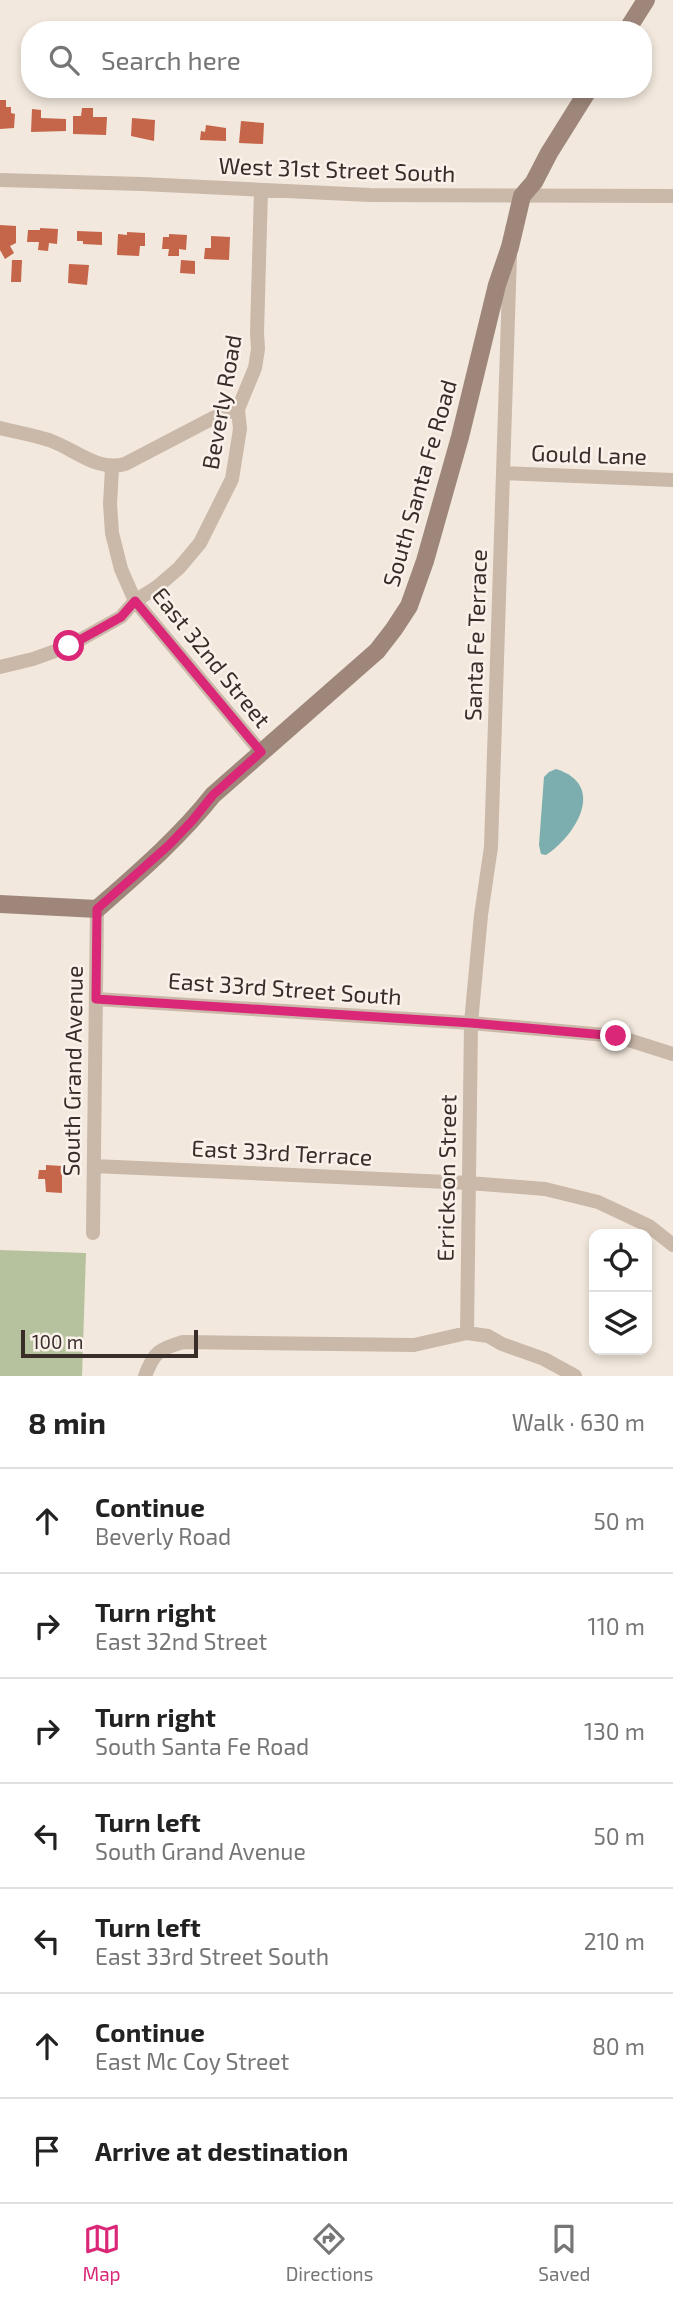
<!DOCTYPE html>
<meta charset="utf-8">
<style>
body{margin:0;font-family:"Exo 2",sans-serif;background:#f2f2f2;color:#222}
.controls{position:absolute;right:21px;bottom:21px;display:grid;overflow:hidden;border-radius:14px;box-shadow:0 4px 10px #0003}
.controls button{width:63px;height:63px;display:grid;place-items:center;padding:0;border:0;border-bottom:2px solid #e0e0e0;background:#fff;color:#222;font:35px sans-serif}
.scale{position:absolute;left:21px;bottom:18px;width:177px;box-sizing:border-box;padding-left:7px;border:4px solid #382d29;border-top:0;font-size:19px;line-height:24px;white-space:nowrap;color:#382d29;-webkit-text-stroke:5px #faf2ea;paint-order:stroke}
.stop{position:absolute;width:21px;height:21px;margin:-16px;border:5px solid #db2777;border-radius:50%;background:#fff}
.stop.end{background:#db2777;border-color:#fff;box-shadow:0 2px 7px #0008}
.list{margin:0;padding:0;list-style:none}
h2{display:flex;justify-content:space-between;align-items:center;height:91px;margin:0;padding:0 28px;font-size:30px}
h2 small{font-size:23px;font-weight:400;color:#767676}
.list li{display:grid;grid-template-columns:46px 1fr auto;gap:21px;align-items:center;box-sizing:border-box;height:105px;padding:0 28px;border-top:2px solid #e0e0e0}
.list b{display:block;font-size:26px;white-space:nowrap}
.list p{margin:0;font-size:23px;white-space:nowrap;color:#767676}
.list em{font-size:23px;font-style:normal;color:#767676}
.icon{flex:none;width:38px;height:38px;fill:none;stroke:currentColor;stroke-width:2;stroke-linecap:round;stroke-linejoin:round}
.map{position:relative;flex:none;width:673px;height:1376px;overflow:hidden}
.search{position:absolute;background:#fff;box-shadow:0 4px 10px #0003;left:21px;right:21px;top:21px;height:77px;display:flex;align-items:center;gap:18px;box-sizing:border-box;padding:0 24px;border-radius:28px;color:#767676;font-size:26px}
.sheet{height:826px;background:#fff}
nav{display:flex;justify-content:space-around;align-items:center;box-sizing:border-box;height:98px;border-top:2px solid #e0e0e0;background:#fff;font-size:19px;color:#767676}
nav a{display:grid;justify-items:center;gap:4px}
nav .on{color:#db2777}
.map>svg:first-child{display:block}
</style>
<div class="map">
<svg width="673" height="1376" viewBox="0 0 673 1376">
<rect width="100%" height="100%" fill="#f2e8dd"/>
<path fill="#b6c19d" d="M 0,1250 L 86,1253 L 82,1376 L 0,1376 Z"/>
<path fill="#7caeaf" d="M 556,769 C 607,785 576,835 546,855 L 541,854 L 539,845 L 544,777 L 549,772 Z"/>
<path fill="#c56549" d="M 0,100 L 6,100 L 6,107 L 11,107 L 11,113 L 15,114 L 14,128 L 0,129 Z
M 82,108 L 93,108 L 93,117 L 107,117 L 106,135 L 73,134 L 73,116 L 81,116 Z
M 32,109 L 41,110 L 41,118 L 66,119 L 66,131 L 31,132 Z
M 132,118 L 155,120 L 154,141 L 131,136 Z
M 241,121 L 264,123 L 263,144 L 239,143 Z
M 206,125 L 226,128 L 226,141 L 200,140 L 201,131 L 205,132 Z
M 0,225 L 16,226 L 16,243 L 10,246 L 14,253 L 5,259 L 0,250 Z
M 40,228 L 58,229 L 57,244 L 49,243 L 48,251 L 38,250 L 39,242 L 27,242 L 28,230 L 40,230 Z
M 77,231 L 102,232 L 102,245 L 83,244 L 83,241 L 77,241 Z
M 127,232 L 145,233 L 145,246 L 140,246 L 139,256 L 117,255 L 118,234 L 127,235 Z
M 169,234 L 187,235 L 186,250 L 179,249 L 179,256 L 168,256 L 169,249 L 162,249 L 163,237 L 169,237 Z
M 211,236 L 230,237 L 229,260 L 204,259 L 205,248 L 211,248 Z
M 12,260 L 22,260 L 21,282 L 11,282 Z
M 181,260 L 195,261 L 195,274 L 180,273 Z
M 69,264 L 89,265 L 87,285 L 68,283 Z
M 46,1165 L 62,1166 L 62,1193 L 46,1192 L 45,1179 L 38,1179 L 39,1170 L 46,1170 Z"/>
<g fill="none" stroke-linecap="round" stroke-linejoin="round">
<path stroke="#cab8a9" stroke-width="14" d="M 0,180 L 142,184 L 370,195 L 673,196
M 0,428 C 16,432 33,435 49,440 C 75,449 97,472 125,464 L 215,417 L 238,409
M 112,468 L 110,504 L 112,533 L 121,569 L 135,601 L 261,752
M 503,473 L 673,480
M 0,667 L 33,659 L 69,646 L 121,617 L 135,601 L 157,587 L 179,568 L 200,543 L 232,479 L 240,429 L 238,409 L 255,368 L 258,349 L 257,333 L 261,190
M 96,999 L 471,1023 L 616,1036 L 673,1054
M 94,1166 L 469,1183 L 545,1189 L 598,1202 L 649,1226 L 673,1245
M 93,1233 L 97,909
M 467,1333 L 471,1023 L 481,915 L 491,847 L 510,255
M 145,1376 C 154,1352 159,1349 183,1342 L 414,1345 L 467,1333 L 488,1336 L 502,1344 L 544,1359 L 575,1376"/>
<path stroke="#9e877a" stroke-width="18" d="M 627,30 L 646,0
M 0,904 L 97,909 C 138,873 179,838 213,795 L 377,651 L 394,629 L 409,606 L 425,561 L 460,437 L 497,285 L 510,247 L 522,196 L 534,182 L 549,153 L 589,89"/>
</g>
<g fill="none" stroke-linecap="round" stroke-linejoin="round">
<path stroke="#db2777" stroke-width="9" d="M 69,646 L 121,617 L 135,601 L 261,752 L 213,795 L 192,821 L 169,845 L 97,909 L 96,999 L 471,1023 L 616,1036"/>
</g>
<g text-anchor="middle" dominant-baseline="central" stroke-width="5" stroke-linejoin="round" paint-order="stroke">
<g font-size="23" fill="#382d29" stroke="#faf2ea">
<text transform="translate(337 169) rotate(2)">West 31st Street South</text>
<text transform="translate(221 402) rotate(-80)">Beverly Road</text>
<text transform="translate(589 454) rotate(2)">Gould Lane</text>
<text transform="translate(419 483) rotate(-74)">South Santa Fe Road</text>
<text transform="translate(475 635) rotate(-88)">Santa Fe Terrace</text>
<text transform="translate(212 657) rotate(51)">East 32nd Street</text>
<text transform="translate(285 988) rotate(4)">East 33rd Street South</text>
<text transform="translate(72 1071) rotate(-89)">South Grand Avenue</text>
<text transform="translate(282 1152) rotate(3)">East 33rd Terrace</text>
<text transform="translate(446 1178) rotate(-89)">Errickson Street</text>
</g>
</g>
</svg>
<div class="controls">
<button><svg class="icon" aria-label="locate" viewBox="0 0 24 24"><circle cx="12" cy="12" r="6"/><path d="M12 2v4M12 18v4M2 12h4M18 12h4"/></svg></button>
<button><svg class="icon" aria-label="layers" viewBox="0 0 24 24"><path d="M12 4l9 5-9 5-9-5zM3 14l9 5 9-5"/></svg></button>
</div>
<div class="scale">100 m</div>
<div class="stop" style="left:69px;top:646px"></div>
<div class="stop end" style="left:616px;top:1036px"></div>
<div class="search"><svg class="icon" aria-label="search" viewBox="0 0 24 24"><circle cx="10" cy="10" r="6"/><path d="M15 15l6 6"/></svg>Search here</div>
</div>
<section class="sheet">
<h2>8 min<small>Walk · 630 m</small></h2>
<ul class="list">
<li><svg class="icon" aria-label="ahead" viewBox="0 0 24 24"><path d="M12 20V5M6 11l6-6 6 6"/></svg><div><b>Continue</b><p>Beverly Road</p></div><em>50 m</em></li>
<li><svg class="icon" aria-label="right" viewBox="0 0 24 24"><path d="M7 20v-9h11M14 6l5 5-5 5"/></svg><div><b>Turn right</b><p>East 32nd Street</p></div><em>110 m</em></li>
<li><svg class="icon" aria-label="right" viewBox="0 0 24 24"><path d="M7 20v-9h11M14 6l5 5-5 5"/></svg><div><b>Turn right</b><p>South Santa Fe Road</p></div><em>130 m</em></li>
<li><svg class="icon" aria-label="left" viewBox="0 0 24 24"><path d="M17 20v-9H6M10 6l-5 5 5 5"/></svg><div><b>Turn left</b><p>South Grand Avenue</p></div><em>50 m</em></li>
<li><svg class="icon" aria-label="left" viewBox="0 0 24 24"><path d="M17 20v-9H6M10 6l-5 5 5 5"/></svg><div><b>Turn left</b><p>East 33rd Street South</p></div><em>210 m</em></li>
<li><svg class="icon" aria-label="ahead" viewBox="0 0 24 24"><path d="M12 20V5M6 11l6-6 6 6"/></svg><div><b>Continue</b><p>East Mc Coy Street</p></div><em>80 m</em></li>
<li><svg class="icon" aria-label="arrive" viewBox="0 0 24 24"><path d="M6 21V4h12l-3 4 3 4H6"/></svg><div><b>Arrive at destination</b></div></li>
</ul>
</section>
<nav>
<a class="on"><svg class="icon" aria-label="map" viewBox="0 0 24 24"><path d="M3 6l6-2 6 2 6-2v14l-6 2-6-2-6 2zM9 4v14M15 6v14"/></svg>Map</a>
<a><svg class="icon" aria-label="directions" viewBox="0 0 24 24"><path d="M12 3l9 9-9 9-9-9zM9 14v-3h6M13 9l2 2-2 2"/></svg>Directions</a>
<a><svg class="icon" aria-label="saved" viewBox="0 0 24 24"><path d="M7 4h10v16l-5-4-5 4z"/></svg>Saved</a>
</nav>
